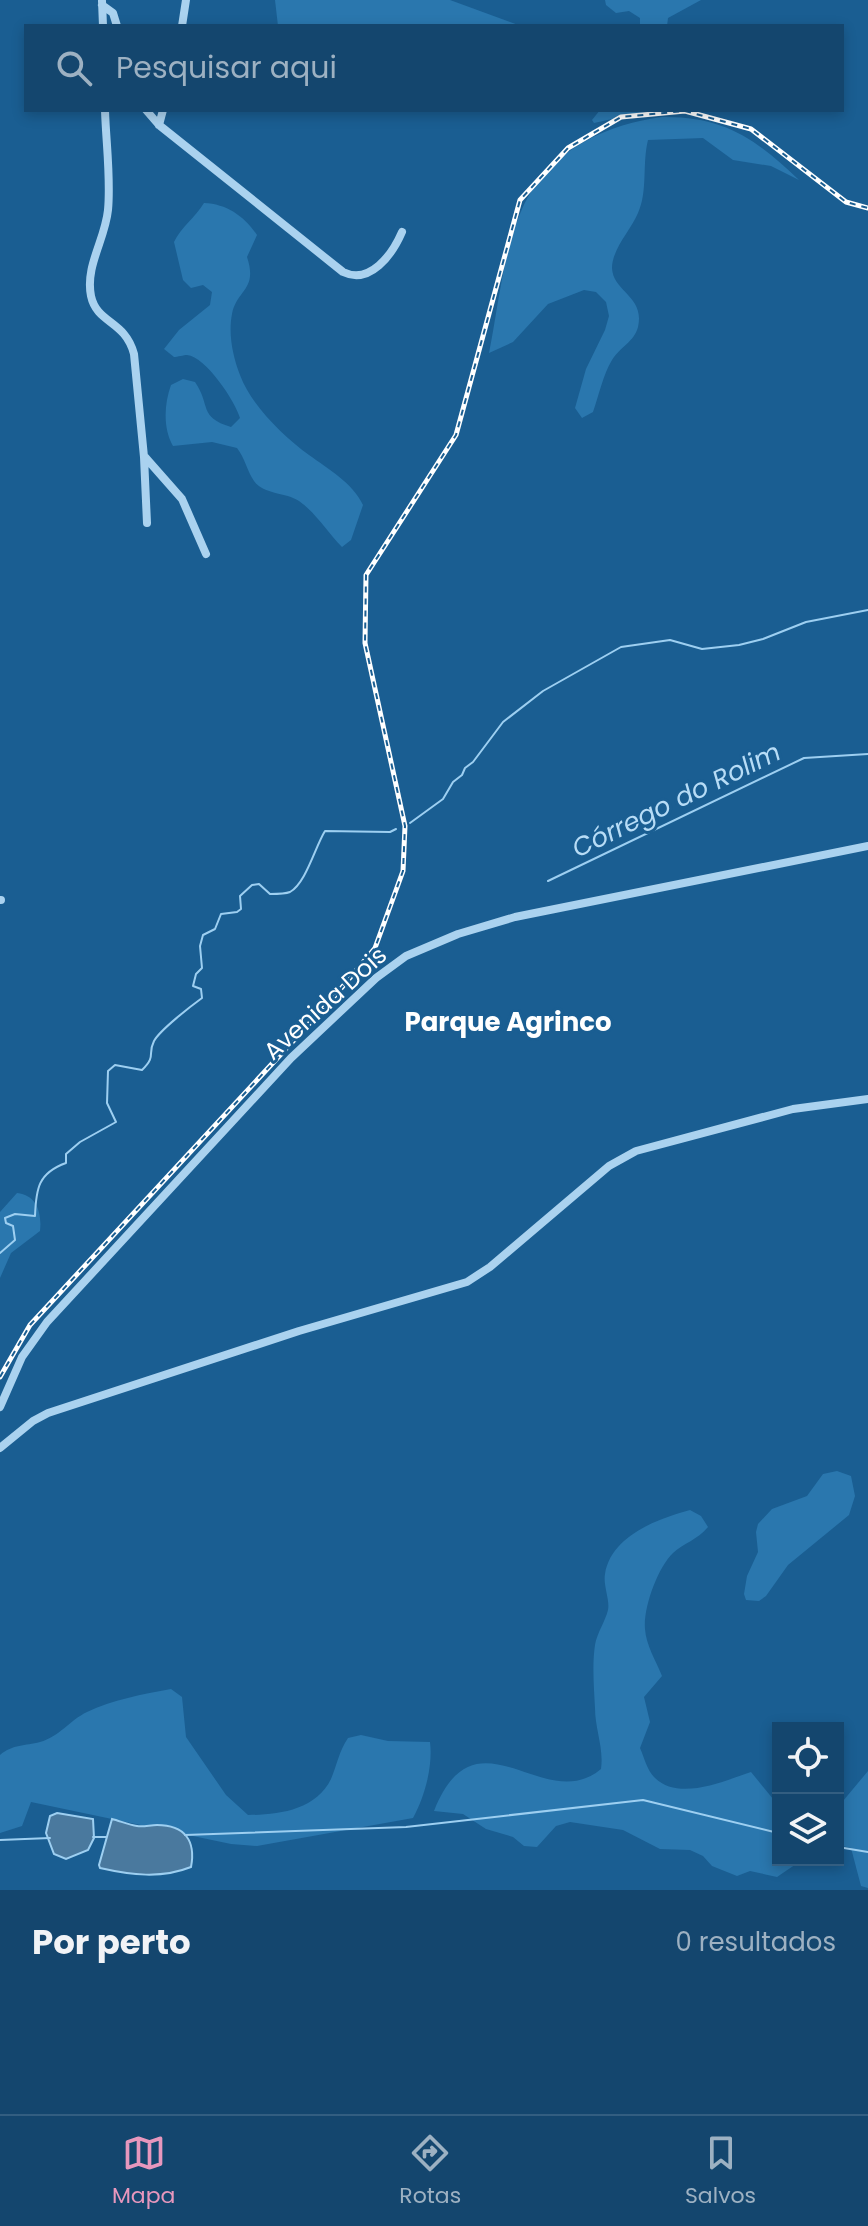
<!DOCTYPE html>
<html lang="pt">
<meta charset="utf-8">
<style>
body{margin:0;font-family:Poppins,sans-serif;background:#1d4d73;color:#f1f3f6}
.controls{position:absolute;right:24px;bottom:24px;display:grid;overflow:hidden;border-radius:0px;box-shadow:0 4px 12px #0003}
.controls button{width:72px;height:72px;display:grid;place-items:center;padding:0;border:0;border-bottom:2px solid #335e81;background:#14466e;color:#f1f3f6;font:40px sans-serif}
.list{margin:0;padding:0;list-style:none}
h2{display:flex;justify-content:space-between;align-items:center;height:104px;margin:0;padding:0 32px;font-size:34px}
h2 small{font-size:26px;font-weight:400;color:#9db1c2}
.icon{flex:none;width:44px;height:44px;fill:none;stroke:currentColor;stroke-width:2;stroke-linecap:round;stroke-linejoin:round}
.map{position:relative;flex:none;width:868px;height:1890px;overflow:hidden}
.search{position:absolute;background:#14466e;box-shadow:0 4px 12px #0003;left:24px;right:24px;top:24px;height:88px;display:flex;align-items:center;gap:20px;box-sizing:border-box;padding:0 28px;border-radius:0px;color:#9db1c2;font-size:30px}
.sheet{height:224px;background:#14466e}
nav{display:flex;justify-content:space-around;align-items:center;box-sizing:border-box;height:112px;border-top:2px solid #335e81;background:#14466e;font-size:22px;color:#9db1c2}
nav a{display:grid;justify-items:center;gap:4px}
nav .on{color:#e797bd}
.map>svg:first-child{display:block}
</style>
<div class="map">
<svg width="868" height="1890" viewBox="0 0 868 1890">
<rect width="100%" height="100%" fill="#1a5e92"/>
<path fill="#2a77ae" d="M 275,0 L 450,0 L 521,26 L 278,26 Z
M 605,0 L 701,0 L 668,18 L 667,26 L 640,26 L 640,18 L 629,11 L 616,13 L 606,5 Z
M 600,110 L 653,110 L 594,123 L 592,120 Z
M 662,117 C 724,116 756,139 799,180 L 771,166 L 733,160 L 703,138 L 648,140 C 642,164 648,191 638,213 C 631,230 612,249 612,268 C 613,292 645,296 638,327 C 634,342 620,347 612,360 C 603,375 599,395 593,412 L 582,418 L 575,408 L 586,369 L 605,330 L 609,316 L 606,302 L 596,292 L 584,290 L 548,304 L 513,342 L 489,353 C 499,304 504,240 528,197 C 555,148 609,124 662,117 Z
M 204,203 C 227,204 244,216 257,235 L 247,257 C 258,290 237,289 232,314 C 228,334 233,357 240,375 C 251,405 283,436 309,455 C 328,469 352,482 363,505 L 351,540 L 342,547 C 327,532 317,514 299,501 C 286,492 264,495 254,481 C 247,471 245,458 237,448 L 212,442 L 173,446 C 163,429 164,404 171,385 L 183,379 L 195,382 C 211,405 198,417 231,427 L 240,418 C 235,401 206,357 187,355 C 184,355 177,357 174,357 L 164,349 L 179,330 L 210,305 L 212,292 L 203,285 L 191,288 L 183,280 L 174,242 C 181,227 195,218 204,203 Z
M 17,1193 C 37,1195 42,1213 40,1231 L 11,1253 L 0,1278 L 0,1212 Z
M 837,1471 L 851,1476 L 855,1496 L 849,1515 L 788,1565 L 766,1596 L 759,1601 L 746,1600 L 744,1594 L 747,1576 L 758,1552 L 756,1532 L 758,1524 L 772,1509 L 807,1496 L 823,1474 Z
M 690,1510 L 701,1516 L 708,1527 C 697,1540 684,1543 673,1553 C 658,1567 643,1608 645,1629 C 646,1645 656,1661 662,1676 L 644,1697 L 650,1722 L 640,1748 C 644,1757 647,1770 654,1777 C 678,1802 724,1781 751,1772 L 778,1805 L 778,1860 L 802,1860 L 777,1877 L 750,1871 L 737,1876 L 712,1866 L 703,1856 L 690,1850 L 660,1849 L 623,1830 L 570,1822 L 556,1826 L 537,1847 L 524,1846 L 513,1837 L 486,1829 L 463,1814 L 434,1811 C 476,1704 544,1817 601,1769 C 604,1748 595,1729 595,1708 C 594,1688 592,1664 595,1645 C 597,1633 605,1622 608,1610 C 610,1599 603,1586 605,1574 C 611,1536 657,1519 690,1510 Z
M 171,1689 L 182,1697 L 186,1737 L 226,1795 L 248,1815 C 278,1815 316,1810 331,1779 C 337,1765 339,1751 348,1738 L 361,1735 L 388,1741 L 430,1742 C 433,1766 425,1796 413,1818 L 257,1846 L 231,1844 L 31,1802 L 22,1826 L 0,1833 L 0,1755 C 13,1744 25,1746 40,1742 C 59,1737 70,1720 87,1712 C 112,1700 143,1694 171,1689 Z
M 868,1771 L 868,1888 L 861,1886 L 851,1848 L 838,1845 L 838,1807 Z"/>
<path fill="#4a799e" stroke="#9dcff1" stroke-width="2" d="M 57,1813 L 93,1819 L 94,1838 L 88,1850 L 66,1859 L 54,1854 L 46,1833 L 50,1816 Z
M 112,1819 C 120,1821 129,1825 137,1826 C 144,1827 150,1825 157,1825 C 185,1825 196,1841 191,1867 C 161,1879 131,1875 100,1868 L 99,1865 Z"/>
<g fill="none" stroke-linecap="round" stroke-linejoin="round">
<path stroke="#9dcff1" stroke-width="2" d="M 410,823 L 443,799 L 453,782 L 462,775 L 465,768 L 473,762 L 503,722 L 543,691 L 621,647 L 670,640 L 702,649 L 739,645 L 763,639 L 806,622 L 868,610
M 548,881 L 804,758 L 868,754
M 0,1253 L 15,1240 L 13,1226 L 6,1223 L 5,1218 L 15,1214 L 35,1216 C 36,1189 38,1173 66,1163 L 66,1154 L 80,1142 L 116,1122 L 107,1103 L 108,1071 L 115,1065 L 142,1070 C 157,1055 147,1055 154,1041 C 160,1030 191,1006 202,998 L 201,989 L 193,986 L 196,974 L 202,968 L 200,946 L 203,935 L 215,929 L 221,914 L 237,912 L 241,909 L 240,896 L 252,885 L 259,884 L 270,894 C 276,894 285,894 290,892 C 306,883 315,847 325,831 L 390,832 L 396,829
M 185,1835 L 406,1827 L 643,1800 L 778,1833
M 93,1837 L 106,1837
M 0,1840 L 50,1838
M 838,1847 L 868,1852"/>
<path stroke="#aad2ef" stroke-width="8" d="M 102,1 L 103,26
M 102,5 L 113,13 L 117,26
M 182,26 L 186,0
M 105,110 C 106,143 111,178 108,210 C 105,240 85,266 91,296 C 97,324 125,320 134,354 L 144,457 L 147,523
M 146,110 L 159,125 L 343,272 C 370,285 392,255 402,232
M 159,125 L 163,110
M 145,457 L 182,499 L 206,554
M 0,900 L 1,900
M 0,1407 L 22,1357 L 47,1322 L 291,1058 L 376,978 L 406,956 L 458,934 L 515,917 L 868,846
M 0,1448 L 33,1421 L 48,1413 L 299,1331 L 467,1282 L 490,1267 L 609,1166 L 636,1151 L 793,1109 L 868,1099"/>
<defs>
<path id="rail" d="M 0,1377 L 30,1325 L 333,998 L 375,948 L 403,871 L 405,826 L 365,643 L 366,575 L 456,435 L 520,200 L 568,148 L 621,117 L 685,111 L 751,129 L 846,202 L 868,208"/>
</defs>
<use href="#rail" stroke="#fff" stroke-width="5"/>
<use href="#rail" stroke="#1a5e92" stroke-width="2" stroke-dasharray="6" stroke-linecap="butt"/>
</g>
<g text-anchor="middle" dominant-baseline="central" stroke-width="6" stroke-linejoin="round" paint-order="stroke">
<g font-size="24" fill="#fff" stroke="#1a5e92">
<text transform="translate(325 1003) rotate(-42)">Avenida Dois</text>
</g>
<g font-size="26" font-style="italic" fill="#b7dcf6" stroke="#1a5e92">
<text transform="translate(676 800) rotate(-26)">Córrego do Rolim</text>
</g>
<g font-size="26" font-weight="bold" fill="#fff" stroke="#1a5e92">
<text x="508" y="1022">Parque Agrinco</text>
</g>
</g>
</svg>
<div class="controls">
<button><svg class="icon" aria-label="locate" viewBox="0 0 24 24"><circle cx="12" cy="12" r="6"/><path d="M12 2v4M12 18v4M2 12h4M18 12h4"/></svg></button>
<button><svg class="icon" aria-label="layers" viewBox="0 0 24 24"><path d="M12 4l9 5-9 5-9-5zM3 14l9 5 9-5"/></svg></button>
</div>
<div class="search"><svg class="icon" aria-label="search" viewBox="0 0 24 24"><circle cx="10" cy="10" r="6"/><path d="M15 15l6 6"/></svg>Pesquisar aqui</div>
</div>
<section class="sheet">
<h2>Por perto<small>0 resultados</small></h2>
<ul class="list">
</ul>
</section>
<nav>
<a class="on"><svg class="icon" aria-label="map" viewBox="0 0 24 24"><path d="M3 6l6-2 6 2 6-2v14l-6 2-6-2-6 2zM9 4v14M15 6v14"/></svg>Mapa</a>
<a><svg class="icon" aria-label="directions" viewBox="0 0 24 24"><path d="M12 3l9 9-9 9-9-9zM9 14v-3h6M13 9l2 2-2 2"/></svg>Rotas</a>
<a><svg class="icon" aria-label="saved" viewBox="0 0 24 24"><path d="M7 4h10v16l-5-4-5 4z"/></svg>Salvos</a>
</nav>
